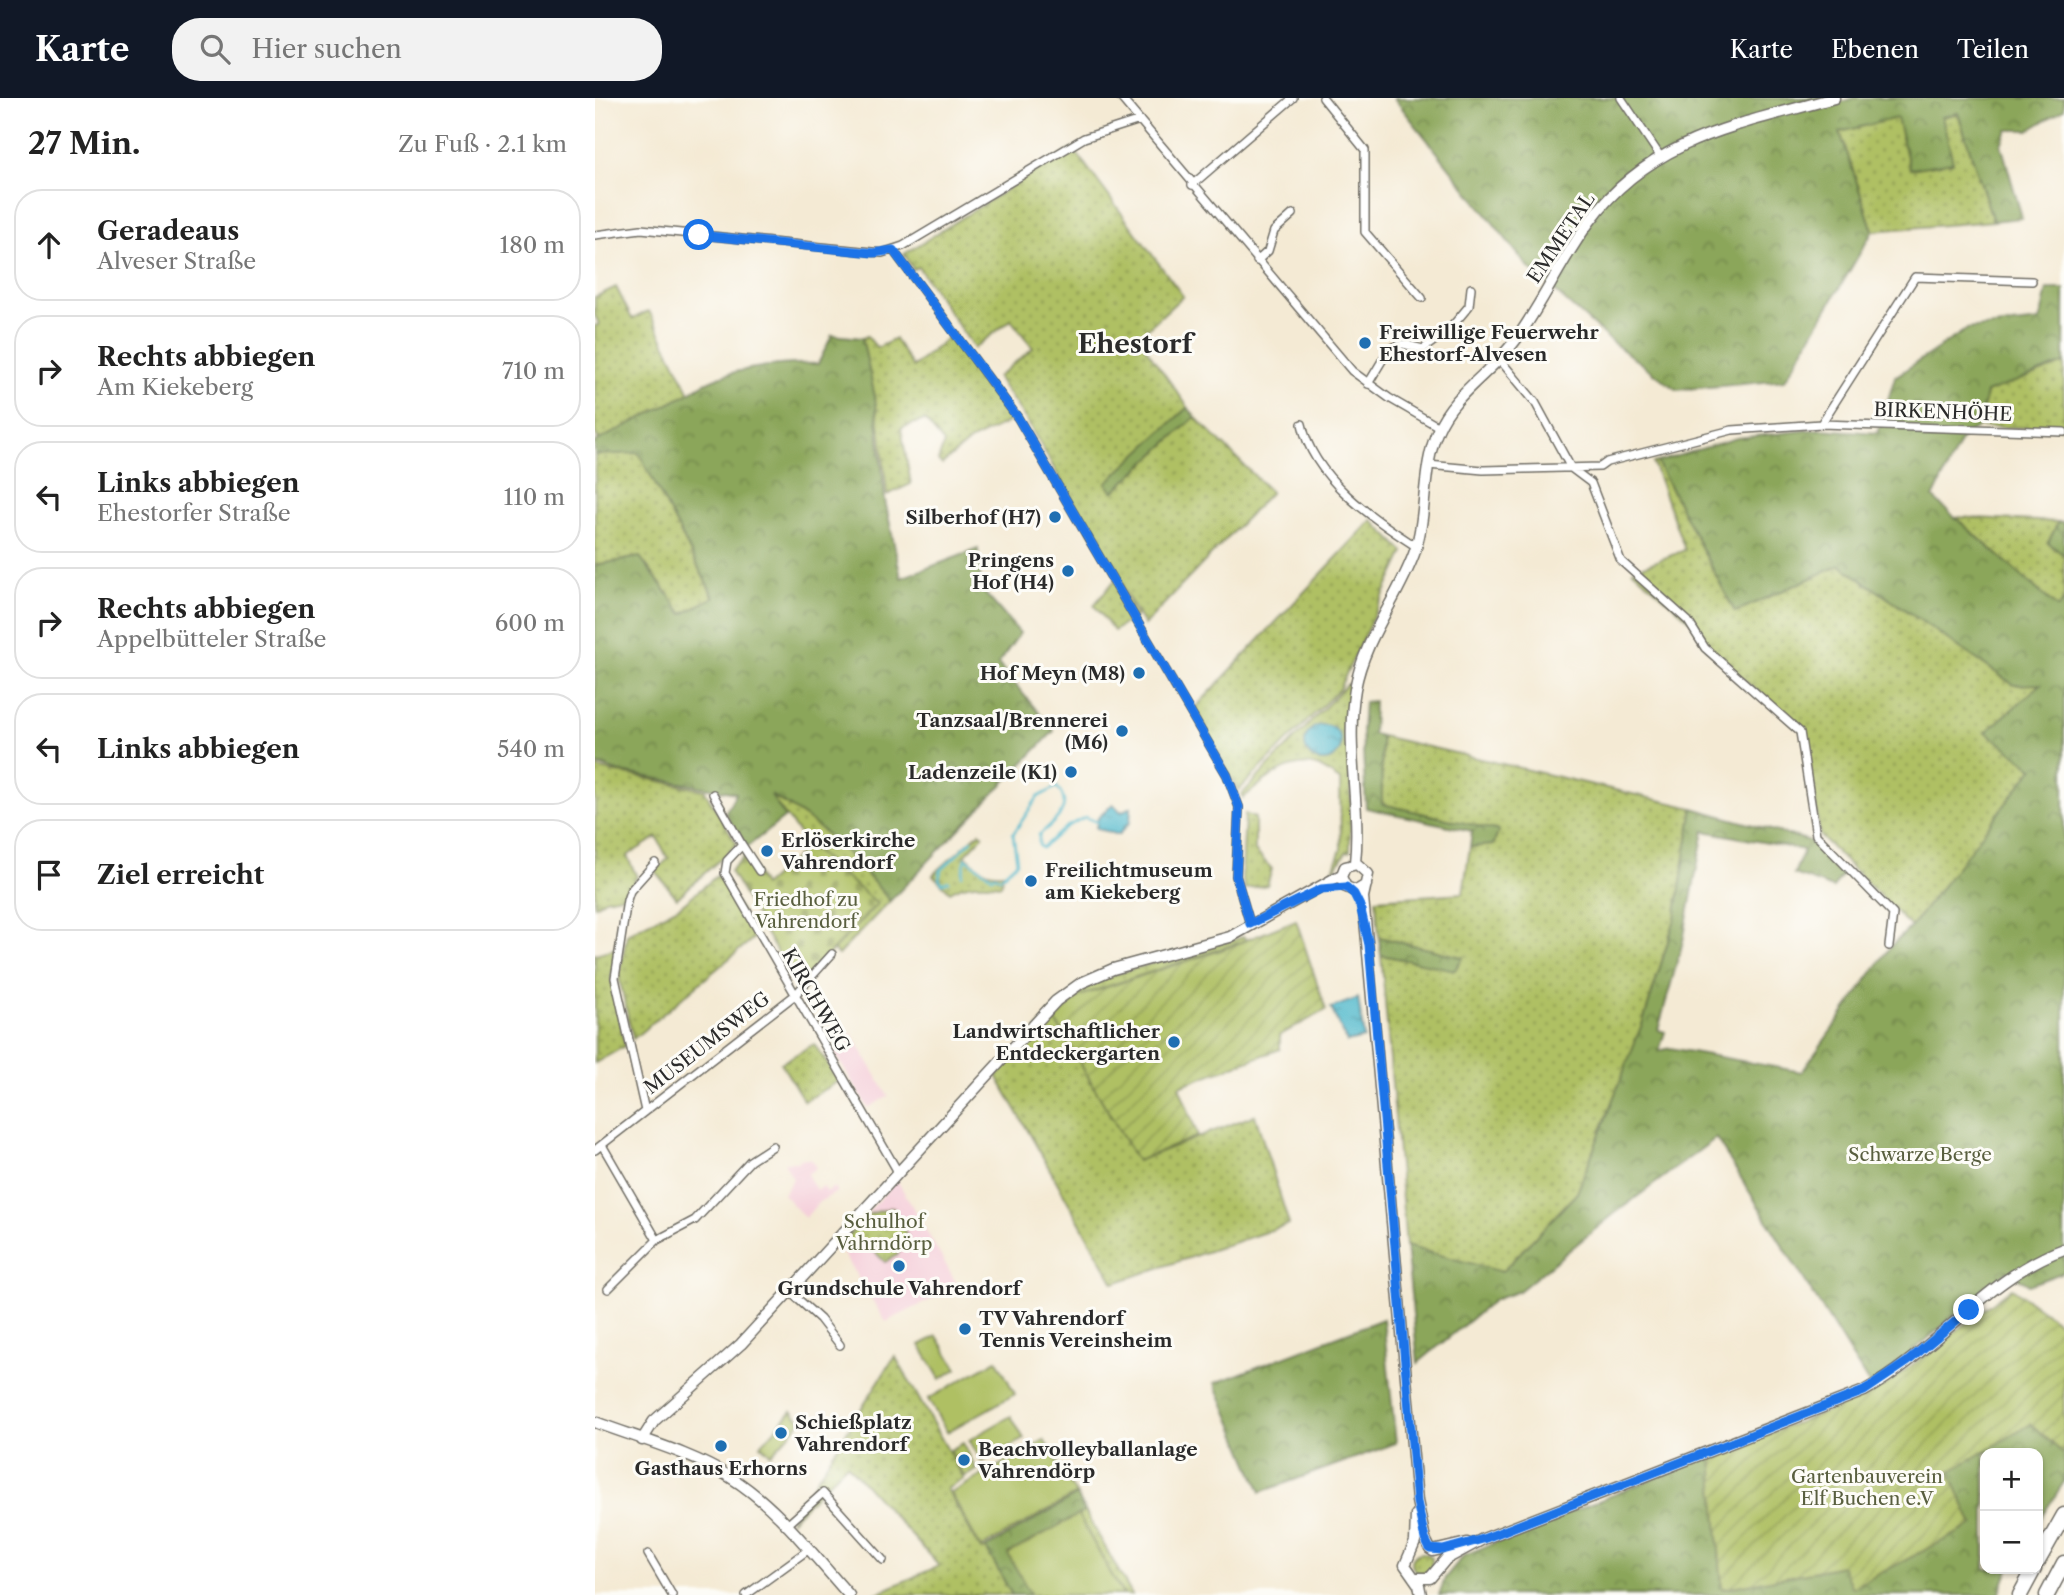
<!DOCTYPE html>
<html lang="de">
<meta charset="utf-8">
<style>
body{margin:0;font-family:"Libre Caslon Text",serif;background:#f2f2f2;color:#222}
.controls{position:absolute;right:21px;bottom:21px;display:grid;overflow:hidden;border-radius:14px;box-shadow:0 2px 5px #0004}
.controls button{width:63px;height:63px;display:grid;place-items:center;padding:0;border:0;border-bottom:2px solid #e0e0e0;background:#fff;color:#222;font:35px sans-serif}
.stop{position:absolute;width:21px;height:21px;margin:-16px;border:5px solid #1a73e8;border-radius:50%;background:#fff}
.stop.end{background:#1a73e8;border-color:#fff;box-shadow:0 2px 7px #0008}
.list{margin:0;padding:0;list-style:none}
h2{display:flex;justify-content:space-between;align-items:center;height:91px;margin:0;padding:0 28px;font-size:30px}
h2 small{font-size:23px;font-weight:400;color:#767676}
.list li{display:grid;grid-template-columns:46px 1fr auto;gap:21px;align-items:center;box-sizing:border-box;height:112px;margin:0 14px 14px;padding:0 14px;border:2px solid #e0e0e0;border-radius:28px}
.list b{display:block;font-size:26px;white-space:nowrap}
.list p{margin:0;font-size:23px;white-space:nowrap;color:#767676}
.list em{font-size:23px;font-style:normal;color:#767676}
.icon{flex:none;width:38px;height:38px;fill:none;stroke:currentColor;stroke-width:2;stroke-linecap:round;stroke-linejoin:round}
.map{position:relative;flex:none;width:1469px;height:1497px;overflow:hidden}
header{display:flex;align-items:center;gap:42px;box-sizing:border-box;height:98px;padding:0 35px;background:#111827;color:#fff}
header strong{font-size:33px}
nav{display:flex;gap:38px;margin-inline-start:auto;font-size:24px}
.search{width:490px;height:63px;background:#f2f2f2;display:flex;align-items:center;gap:18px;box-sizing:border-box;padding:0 24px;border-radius:28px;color:#767676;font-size:26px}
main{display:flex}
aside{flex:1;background:#fff}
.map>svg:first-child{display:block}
</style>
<header>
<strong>Karte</strong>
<div class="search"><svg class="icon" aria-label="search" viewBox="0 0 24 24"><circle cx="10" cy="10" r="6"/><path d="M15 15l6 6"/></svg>Hier suchen</div>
<nav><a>Karte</a><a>Ebenen</a><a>Teilen</a></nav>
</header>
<main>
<aside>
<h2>27 Min.<small>Zu Fuß · 2.1 km</small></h2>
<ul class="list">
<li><svg class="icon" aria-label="ahead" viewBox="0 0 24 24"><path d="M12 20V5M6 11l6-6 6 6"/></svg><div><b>Geradeaus</b><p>Alveser Straße</p></div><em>180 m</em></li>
<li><svg class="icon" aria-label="right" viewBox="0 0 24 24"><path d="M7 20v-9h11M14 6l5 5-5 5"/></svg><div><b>Rechts abbiegen</b><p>Am Kiekeberg</p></div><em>710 m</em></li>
<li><svg class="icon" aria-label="left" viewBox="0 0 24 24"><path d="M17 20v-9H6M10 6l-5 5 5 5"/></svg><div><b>Links abbiegen</b><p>Ehestorfer Straße</p></div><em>110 m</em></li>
<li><svg class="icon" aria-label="right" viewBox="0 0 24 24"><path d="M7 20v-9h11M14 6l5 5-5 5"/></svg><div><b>Rechts abbiegen</b><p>Appelbütteler Straße</p></div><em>600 m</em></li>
<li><svg class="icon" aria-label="left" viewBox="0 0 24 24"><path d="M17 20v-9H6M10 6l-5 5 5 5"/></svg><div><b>Links abbiegen</b></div><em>540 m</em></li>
<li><svg class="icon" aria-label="arrive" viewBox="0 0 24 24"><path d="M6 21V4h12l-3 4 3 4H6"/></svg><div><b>Ziel erreicht</b></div></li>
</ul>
</aside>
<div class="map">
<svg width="1469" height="1497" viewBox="0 0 1469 1497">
<defs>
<pattern id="grass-dots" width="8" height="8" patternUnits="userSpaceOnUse" patternTransform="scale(1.75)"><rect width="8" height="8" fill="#afc064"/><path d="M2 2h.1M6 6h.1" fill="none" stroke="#8f9c53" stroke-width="1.8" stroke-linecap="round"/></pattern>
<pattern id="forest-crowns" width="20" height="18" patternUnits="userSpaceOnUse" patternTransform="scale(1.75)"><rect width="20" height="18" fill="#8ba65a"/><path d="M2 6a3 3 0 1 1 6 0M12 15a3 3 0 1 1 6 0" fill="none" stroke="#72874b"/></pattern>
<pattern id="cemetery-stones" width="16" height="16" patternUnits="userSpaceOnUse" patternTransform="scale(1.75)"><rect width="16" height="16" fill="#afc064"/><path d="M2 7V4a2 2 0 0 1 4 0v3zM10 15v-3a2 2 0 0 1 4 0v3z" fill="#8f9c53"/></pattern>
<pattern id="garden-furrows" width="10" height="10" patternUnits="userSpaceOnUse" patternTransform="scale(1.75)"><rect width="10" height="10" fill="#afc064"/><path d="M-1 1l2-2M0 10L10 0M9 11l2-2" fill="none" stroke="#8f9c53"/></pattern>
<pattern id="water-ripples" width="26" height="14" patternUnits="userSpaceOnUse" patternTransform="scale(1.75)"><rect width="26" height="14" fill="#4db7cb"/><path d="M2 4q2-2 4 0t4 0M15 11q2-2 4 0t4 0" fill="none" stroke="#4095a5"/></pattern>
</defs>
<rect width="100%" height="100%" fill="#fdfcf7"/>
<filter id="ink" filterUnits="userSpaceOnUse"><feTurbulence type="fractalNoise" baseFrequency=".0143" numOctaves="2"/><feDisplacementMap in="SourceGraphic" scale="14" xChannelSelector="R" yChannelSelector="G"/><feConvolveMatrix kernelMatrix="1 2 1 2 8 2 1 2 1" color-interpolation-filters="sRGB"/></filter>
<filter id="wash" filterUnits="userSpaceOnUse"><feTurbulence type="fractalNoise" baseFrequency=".00686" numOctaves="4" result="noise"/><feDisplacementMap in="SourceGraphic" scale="28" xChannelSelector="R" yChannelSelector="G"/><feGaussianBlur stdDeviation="1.57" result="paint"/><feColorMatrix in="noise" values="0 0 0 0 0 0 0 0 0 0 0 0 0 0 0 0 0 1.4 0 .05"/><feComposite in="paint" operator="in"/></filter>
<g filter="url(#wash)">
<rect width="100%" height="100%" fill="#f4ead4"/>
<path fill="#f5cfda" d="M 256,934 L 293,998 L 273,1010 L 238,952 Z
M 204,1061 L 216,1061 L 221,1070 L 212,1076 L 221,1092 L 228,1088 L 231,1094 L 239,1089 L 242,1094 L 224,1104 L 210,1120 L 188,1096 L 198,1081 L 189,1064 L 204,1064 Z
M 302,1082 L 363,1188 L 291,1224 L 243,1148 Z"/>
<path fill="url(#grass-dots)" stroke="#6d7648" stroke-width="2" d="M 1363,15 L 1398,123 L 1278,133 L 1245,34 L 1302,19 L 1315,70 L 1357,64 L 1347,19 Z
M 478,50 L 588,198 L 543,239 L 593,309 L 512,385 L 519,393 L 600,319 L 676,394 L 549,527 L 432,323 L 402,279 L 438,250 L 416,222 L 379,250 L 323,169 L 318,171 L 309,156 Z
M 21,189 L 37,221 L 54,213 L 95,295 L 4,343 L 0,334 L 0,228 L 4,226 L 0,217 L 0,199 Z
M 357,236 L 415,315 L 413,324 L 376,342 L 347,366 L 343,363 L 349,345 L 330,322 L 306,330 L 316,386 L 292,397 L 286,337 L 267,240 L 272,238 L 282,250 L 300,241 L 318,269 Z
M 1469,265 L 1469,330 L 1384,329 L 1391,295 Z
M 44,354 L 119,500 L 88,516 L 45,459 L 0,467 L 0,357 Z
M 1062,364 L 1140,514 L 1245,467 L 1419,587 L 1448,585 L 1439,670 L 1316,829 L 1225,738 L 1211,635 L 1113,551 L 1097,524 L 1038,472 L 1090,452 L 1058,365 Z
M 1360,419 L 1463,424 L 1453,445 L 1469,457 L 1469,502 L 1463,510 Z
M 777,422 L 809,454 L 744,591 L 643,693 L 600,610 Z
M 520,482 L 541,518 L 519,533 L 499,507 Z
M 752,586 L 757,588 L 755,753 L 751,754 L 736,777 L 746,751 L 745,682 C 738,678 729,670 721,668 C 694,660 666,685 648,700 L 647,696 Z
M 786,638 L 1098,710 L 1080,821 L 1049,921 L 982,1095 L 907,1174 L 811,1148 L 786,857 L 860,871 L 867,859 L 784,839 L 781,801 L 868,795 L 875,749 L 898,747 L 903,733 L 787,706 Z
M 0,670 L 109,692 L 142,746 L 82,800 L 60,773 L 73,761 L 62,739 L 32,758 L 42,779 L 31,797 L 10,801 L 0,808 Z
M 174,696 C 229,728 254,755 295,803 L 243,857 L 238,852 L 282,806 L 214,748 Z
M 650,716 L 660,720 L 660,753 L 677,771 L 672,787 L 650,791 L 647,779 Z
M 385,734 L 388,738 L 370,757 C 383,769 390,777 408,775 L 406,787 C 387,785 371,784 355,794 L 338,777 Z
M 124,776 L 161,838 L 38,941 L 24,879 L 32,836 L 85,808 Z
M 648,839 L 652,842 L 475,901 L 502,883 L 521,876 Z
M 22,850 L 16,880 L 30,948 L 0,965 L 0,856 Z
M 456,915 L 542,1063 L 660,1017 L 694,1126 L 519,1185 L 402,978 Z
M 219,946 L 244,983 L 209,1003 L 186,965 Z
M 298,1109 L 313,1140 L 302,1157 L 290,1164 L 273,1147 L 260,1151 L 252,1139 L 272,1117 Z
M 300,1258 L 369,1381 L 352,1391 L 386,1452 L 391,1450 L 417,1497 L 278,1497 L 344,1468 L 252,1366 L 195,1423 Z
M 490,1413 L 537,1497 L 528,1497 L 483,1417 Z
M817 1465a10 10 0 1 1 20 0a10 10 0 1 1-20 0Z"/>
<path fill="url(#forest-crowns)" stroke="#5b6842" stroke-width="2" d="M 799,0 L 1233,0 L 1236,7 L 1259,0 L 1469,0 L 1469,11 L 1434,32 L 1412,32 L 1406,46 L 1427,120 L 1398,123 L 1363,15 L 1347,19 L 1358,64 L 1315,71 L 1302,20 L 1245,34 L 1278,133 L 1190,282 L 1082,292 L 1017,244 L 934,170 Z
M 1452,191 L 1469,191 L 1469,265 L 1391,295 L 1384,329 L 1367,340 L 1338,400 L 1463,510 L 1469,502 L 1469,1174 L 1434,1187 L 1412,1173 L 1276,1289 L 1121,1040 L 1019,1116 L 924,1193 L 899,1202 L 823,1265 L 811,1148 L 907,1174 L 982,1095 L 1049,921 L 1080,821 L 1098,710 L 1215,743 L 1248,776 L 1238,790 L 1199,776 L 1209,752 L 1109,733 L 1088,843 L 1063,932 L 1070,934 L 1064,953 L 1075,950 L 1207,974 L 1296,848 L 1316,829 L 1438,670 L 1391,634 L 1446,586 L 1419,587 L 1245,467 L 1140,514 L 1062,364 L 1142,340 L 1224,331 L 1283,335 L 1300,279 L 1372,231 L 1445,223 Z
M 237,237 L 267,240 L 280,299 L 290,402 L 306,480 L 383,451 L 386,491 L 425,535 L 403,566 L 459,633 L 295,803 C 255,756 230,728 176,697 L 190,719 L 152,749 L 130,715 L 141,695 L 26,674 L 0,666 L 0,467 L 45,459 L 88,516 L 119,499 L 44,355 L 0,357 L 0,344 L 95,295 C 124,270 185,265 223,266 Z
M 593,309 L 600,319 L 518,394 L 511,385 Z
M 1463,424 L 1469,424 L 1469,457 L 1453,445 Z
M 779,603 L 778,636 L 786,638 L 787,706 L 904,733 L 898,747 L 875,749 L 877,733 L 771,710 L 767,634 L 769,604 Z
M 784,839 L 866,859 L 868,859 L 860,872 L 786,857 Z
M 788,1221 L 801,1345 L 666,1394 L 620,1285 Z
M 1436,1326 L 1469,1356 L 1469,1384 L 1443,1424 L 1443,1355 L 1390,1355 L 1390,1471 L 1414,1471 L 1404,1497 L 844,1497 L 850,1480 L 869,1457 L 1117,1357 L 1127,1491 L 1247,1468 L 1257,1490 L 1378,1427 L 1354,1374 Z
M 482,1397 L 490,1413 L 413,1456 L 436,1497 L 417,1497 L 391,1450 Z"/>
<path fill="url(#cemetery-stones)" stroke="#6d7648" stroke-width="2" d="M 214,748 L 282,806 L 202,889 L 135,773 L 151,757 L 168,788 Z"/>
<path fill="url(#garden-furrows)" stroke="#6d7648" stroke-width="2" d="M 701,822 L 731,912 L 685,937 L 685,951 L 584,988 L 603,1038 L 542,1063 L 456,915 L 475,901 L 629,851 Z
M 1417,1190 L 1469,1228 L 1469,1356 L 1436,1326 L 1354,1374 L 1378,1427 L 1257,1490 L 1247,1468 L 1127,1491 L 1117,1357 L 1268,1300 L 1295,1284 Z"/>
<path fill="#afc064" stroke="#6d7648" stroke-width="2" d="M 342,1238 L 362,1271 L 345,1281 L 325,1247 Z
M 402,1262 L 420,1296 L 352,1334 L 333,1301 Z
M 197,1313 L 207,1323 L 176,1356 L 166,1347 Z
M 416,1318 L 429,1341 L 387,1364 L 374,1342 Z
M 449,1342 L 481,1396 L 386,1450 L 356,1395 Z
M 368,1345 L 382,1372 L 369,1379 L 355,1352 Z
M 483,1417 L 528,1497 L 436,1497 L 413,1456 Z"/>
<path fill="url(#water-ripples)" stroke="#3c717b" stroke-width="2" d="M710 645a18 18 0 1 1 36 0a18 18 0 1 1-36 0Z
M 518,706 L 526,714 L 536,709 L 535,724 L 523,737 L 501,730 L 503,720 Z
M 763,900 L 769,940 L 752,944 L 736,910 Z"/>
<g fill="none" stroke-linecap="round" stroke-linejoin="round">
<path stroke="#4db7cb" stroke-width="2.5" d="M 367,777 L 371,760 L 397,779 L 400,777 L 405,780 L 422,764 L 418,736 L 443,699 L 462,689 C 480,710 459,724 444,737 L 444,747 L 447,750 L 471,729 L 490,719 L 502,724
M 354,783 L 347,785 L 344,781 L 346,772 L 377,742"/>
</g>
</g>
<g filter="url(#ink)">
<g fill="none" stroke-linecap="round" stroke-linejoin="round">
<defs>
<path id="street" d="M 526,0 L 757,273 L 794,300 L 844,329
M 728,0 L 770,52 L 770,134 L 827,200
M 1026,0 L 1065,58
M 597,87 L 698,0
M 0,137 L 46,131 L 287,155 L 308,148 L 489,40 L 545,22
M 298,152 L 423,320 L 632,677 L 644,709 L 641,778 L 655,826
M 662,163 L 673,153 L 679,133 L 698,116
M 905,262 L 940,304 L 976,370 L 996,385 L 1026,463 L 1093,523 L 1110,550 L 1205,634 L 1221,737 L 1298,816 L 1294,848
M 773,286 L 794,251 L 808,246 L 828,251 L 854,232 L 874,208 L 876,190
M 707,326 C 718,380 778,421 822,449
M 1226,326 L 1469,334
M 833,367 L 888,372 L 1005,369 L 1012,364 L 1137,332 L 1226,326 L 1320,179 L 1437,183
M 118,696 L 147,747 L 132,763 L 130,775 L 303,1074
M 147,747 L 164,773
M 50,1013 L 20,880 L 32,802 L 35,793 L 60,765
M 7,1047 L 62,1142 L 100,1122 L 155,1063 L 178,1048
M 0,1052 L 200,897 L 237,856
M 13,1191 L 62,1142
M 194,1193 L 225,1221 L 245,1247
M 191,1428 L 228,1395 L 288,1462
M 53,1456 L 77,1497
M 151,1497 L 213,1452"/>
<path id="secondary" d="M 760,765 C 766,707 750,649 760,591 C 769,541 802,502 819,456 C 833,416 826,371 843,332 C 859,294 899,273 922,240 C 949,203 967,160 995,123 C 1057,39 1145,27 1239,0
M 771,787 L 761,793 L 751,789 L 746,779 L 750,769 L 762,766 L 773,776 L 768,799 L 822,1403 L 830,1441 L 835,1451
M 0,1324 C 45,1341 95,1354 135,1379 C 182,1408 218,1457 254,1497
M 47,1342 L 59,1323 L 146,1246 L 461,903 L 486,885 L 518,871 L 635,839 L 746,777
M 821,1417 L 820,1444 L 810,1467 L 824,1487 L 826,1497
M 838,1453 L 872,1445
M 819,1480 L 835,1480 L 851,1461 L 888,1441 L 1269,1293 C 1341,1254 1391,1179 1469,1151"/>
<path id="highway" d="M 1443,1463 L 1469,1417
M 1425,1497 L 1439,1471
M 1452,1497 L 1469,1465"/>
</defs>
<use href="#street" stroke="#716e66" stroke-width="10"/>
<use href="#secondary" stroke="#716e66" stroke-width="13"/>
<use href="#highway" stroke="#716e66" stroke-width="17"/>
<use href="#street" stroke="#fff" stroke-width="7"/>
<use href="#secondary" stroke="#fff" stroke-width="10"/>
<use href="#highway" stroke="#fff" stroke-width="14"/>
</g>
</g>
<g fill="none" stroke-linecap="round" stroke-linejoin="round" filter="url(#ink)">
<path stroke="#1a73e8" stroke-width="9" d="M 104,137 L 278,155 L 298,152 L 423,320 L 632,677 L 644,709 L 641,778 L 655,826 L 726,791 L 751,789 L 759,796 L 765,808 L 774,847 L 822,1404 L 830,1441 L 835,1451 L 848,1452 L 888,1441 L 1269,1293 L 1312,1264 L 1374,1212"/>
</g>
<g fill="#1f6fb2" stroke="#fdfcf7" stroke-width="2.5">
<circle cx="770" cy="245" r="7"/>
<circle cx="460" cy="419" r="7"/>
<circle cx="473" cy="473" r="7"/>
<circle cx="544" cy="575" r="7"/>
<circle cx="527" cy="633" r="7"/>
<circle cx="476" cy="674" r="7"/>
<circle cx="172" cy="753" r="7"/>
<circle cx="436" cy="783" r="7"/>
<circle cx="579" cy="944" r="7"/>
<circle cx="304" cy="1168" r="7"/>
<circle cx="370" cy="1231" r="7"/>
<circle cx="186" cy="1335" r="7"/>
<circle cx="126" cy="1348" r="7"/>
<circle cx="369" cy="1362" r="7"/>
</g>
<g text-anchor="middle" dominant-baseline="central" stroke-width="6" stroke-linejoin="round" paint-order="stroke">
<g font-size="19" fill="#2b2b2b" stroke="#fdfcf7">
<text transform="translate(966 140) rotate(-56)">EMMETAL</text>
<text transform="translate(1348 314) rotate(2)">BIRKENHÖHE</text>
<text transform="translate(221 902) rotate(60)">KIRCHWEG</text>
<text transform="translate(112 945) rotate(-38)">MUSEUMSWEG</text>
</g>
<g font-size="19" font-weight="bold" fill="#2b2b2b" stroke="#fdfcf7" text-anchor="start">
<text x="784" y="234">Freiwillige Feuerwehr<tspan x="784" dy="22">Ehestorf-Alvesen</tspan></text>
<text x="446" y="419" text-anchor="end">Silberhof (H7)</text>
<text x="459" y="462" text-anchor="end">Pringens<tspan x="459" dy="22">Hof (H4)</tspan></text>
<text x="530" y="575" text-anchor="end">Hof Meyn (M8)</text>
<text x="513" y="622" text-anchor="end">Tanzsaal/Brennerei<tspan x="513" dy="22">(M6)</tspan></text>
<text x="462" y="674" text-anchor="end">Ladenzeile (K1)</text>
<text x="186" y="742">Erlöserkirche<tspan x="186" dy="22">Vahrendorf</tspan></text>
<text x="450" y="772">Freilichtmuseum<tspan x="450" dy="22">am Kiekeberg</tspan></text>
<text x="565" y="933" text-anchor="end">Landwirtschaftlicher<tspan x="565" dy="22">Entdeckergarten</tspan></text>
<text x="304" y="1190" text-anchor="middle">Grundschule Vahrendorf</text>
<text x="384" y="1220">TV Vahrendorf<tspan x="384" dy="22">Tennis Vereinsheim</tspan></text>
<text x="200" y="1324">Schießplatz<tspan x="200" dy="22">Vahrendorf</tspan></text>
<text x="383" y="1351">Beachvolleyballanlage<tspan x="383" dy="22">Vahrendörp</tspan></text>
<text x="126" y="1370" text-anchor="middle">Gasthaus Erhorns</text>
</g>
<g font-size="19" fill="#595f3f" stroke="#fdfcf7">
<text x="211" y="801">Friedhof zu<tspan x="211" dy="22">Vahrendorf</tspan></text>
<text x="1325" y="1056">Schwarze Berge</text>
<text x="289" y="1123">Schulhof<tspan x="289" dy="22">Vahrndörp</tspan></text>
<text x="1272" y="1378">Gartenbauverein<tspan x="1272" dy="22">Elf Buchen e.V</tspan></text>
</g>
<g font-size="26" font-weight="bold" fill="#2b2b2b" stroke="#fdfcf7">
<text x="540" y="246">Ehestorf</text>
</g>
</g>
</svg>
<div class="controls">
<button>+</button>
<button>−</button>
</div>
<div class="stop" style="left:104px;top:137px"></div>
<div class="stop end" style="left:1374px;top:1212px"></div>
</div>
</main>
